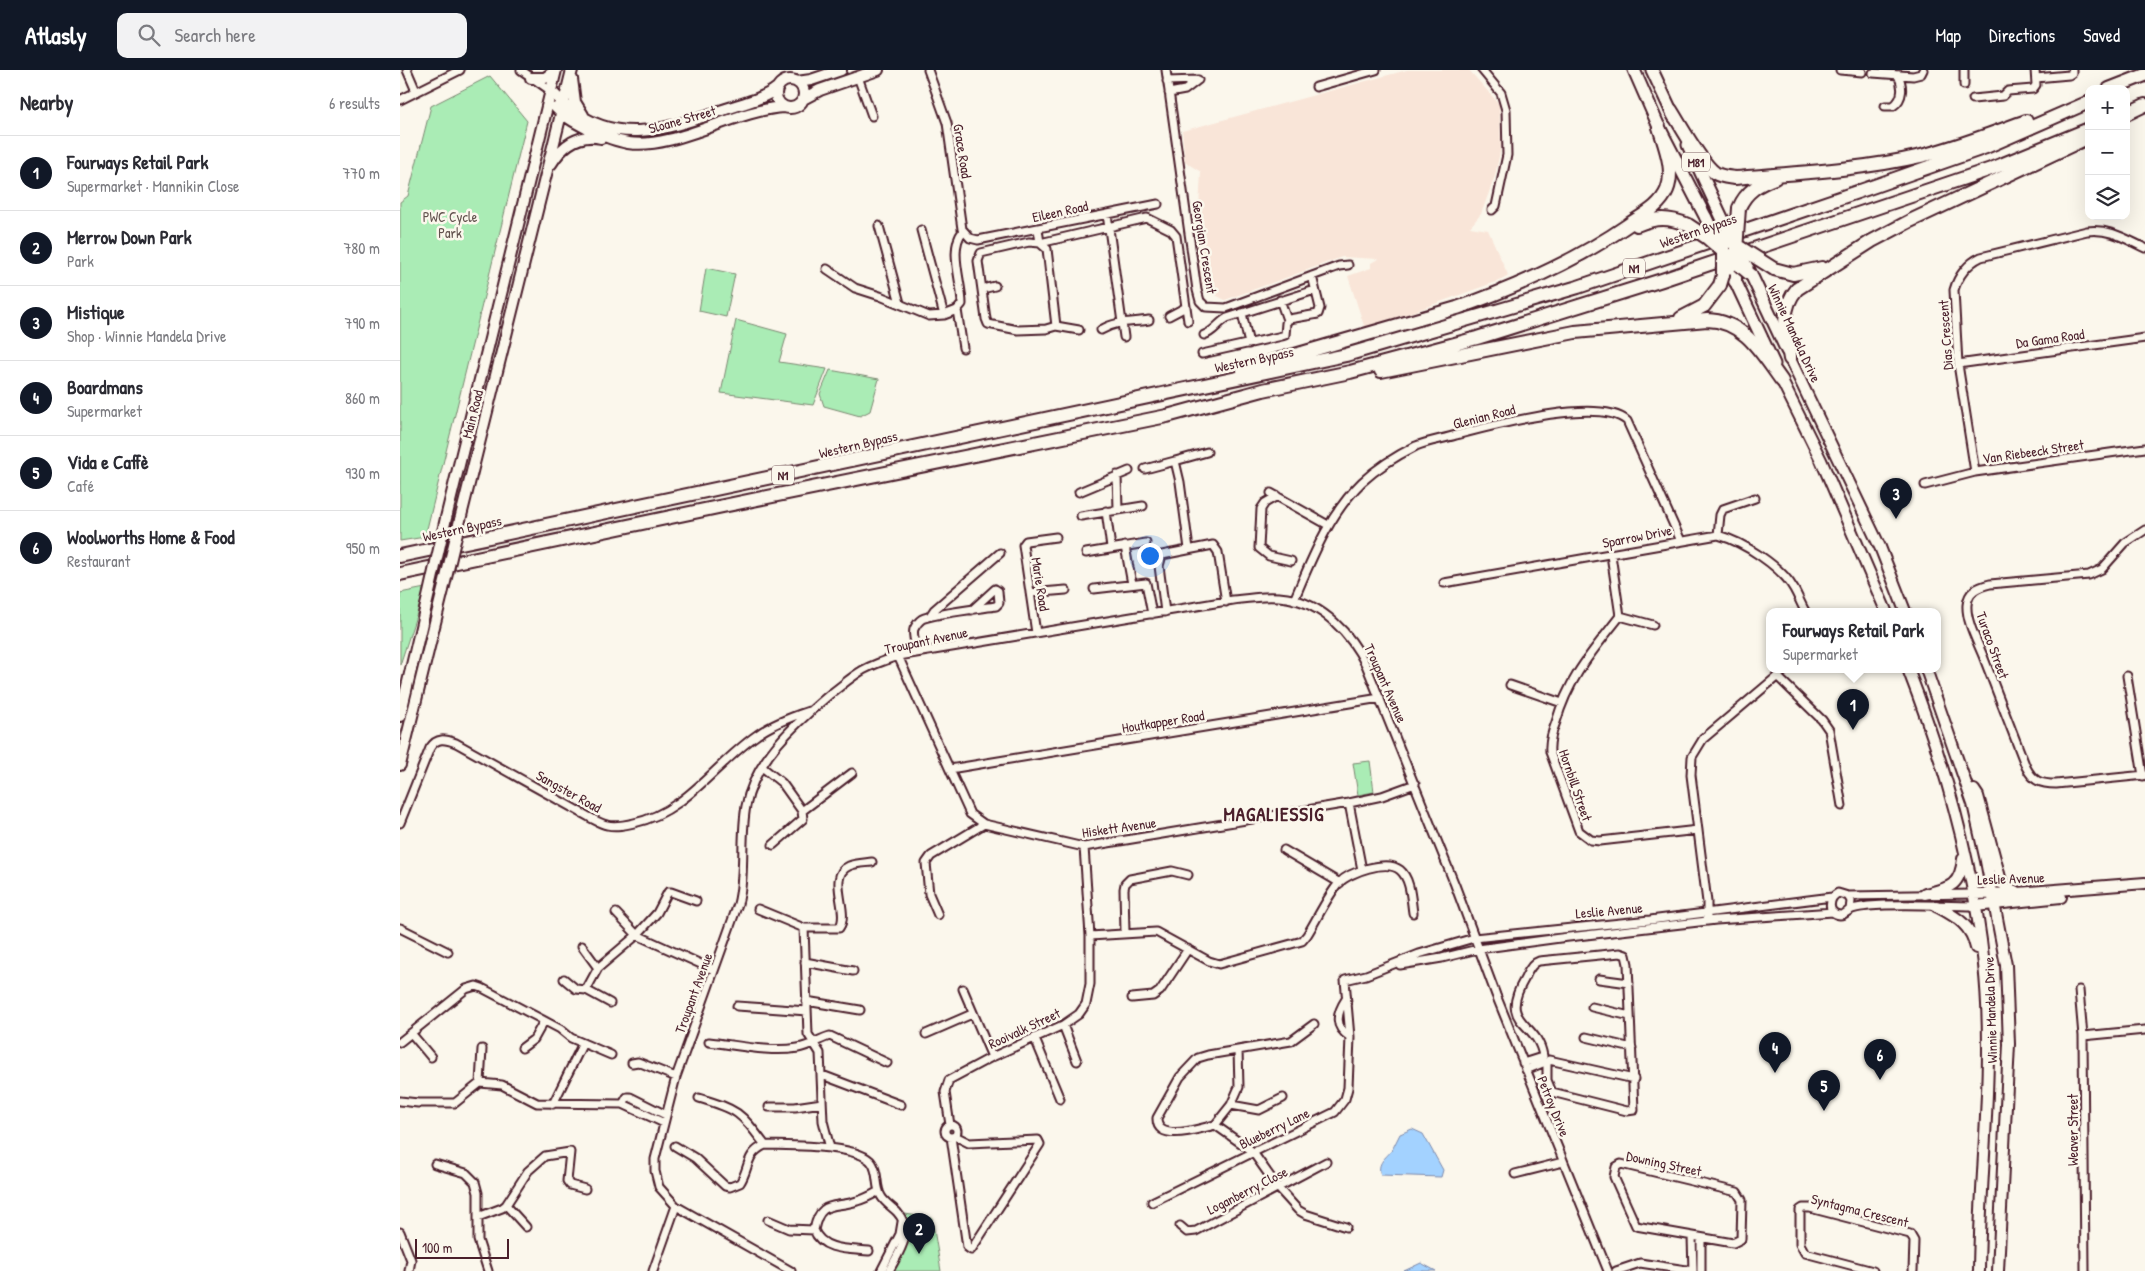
<!DOCTYPE html>
<meta charset="utf-8">
<style>
body{margin:0;font-family:"Patrick Hand",sans-serif;background:#f2f2f3;color:#2b2b33}
.controls{position:absolute;right:15px;top:15px;display:grid;overflow:hidden;border-radius:10px;box-shadow:0 5px 20px #0002}
.controls button{width:45px;height:45px;display:grid;place-items:center;padding:0;border:0;border-bottom:1px solid #e1e1e2;background:#fff;color:#2b2b33;font:25px sans-serif}
.scale{position:absolute;left:15px;bottom:12px;width:94px;box-sizing:border-box;padding-left:5px;border:2px solid #4a1f2b;border-top:0;font-size:14px;line-height:18px;white-space:nowrap;color:#4a1f2b;-webkit-text-stroke:4px #fbf7ec;paint-order:stroke}
.you{position:absolute;left:749px;top:485px;width:18px;height:18px;margin:-12px;border:4px solid #fff;border-radius:50%;background:#1a73e8;box-shadow:0 0 0 8px #1a73e833}
.badge{display:grid;place-items:center;width:32px;height:32px;border-radius:50%;background:#111827;color:#fff;font-size:16px;font-weight:700}
.pin{position:absolute;translate:-50% -41px;filter:drop-shadow(0 1px 2px #0008)}
.pin::after{content:'';position:absolute;top:26px;width:18px;height:15px;background:inherit;clip-path:polygon(0 0,100% 0,50% 100%)}
.popup{position:absolute;left:1366px;top:538px;width:175px;height:65px;box-sizing:border-box;display:grid;place-content:center;border-radius:10px;background:#fff;filter:drop-shadow(0 1px 4px #0005);font-size:16px;white-space:nowrap;color:#7c7c81}
.popup b{font-size:19px;color:#2b2b33}
.popup::after{content:'';position:absolute;left:50%;top:100%;margin-left:-10px;border:10px solid transparent;border-top-color:#fff}
.list{margin:0;padding:0;list-style:none}
h2{display:flex;justify-content:space-between;align-items:center;height:65px;margin:0;padding:0 20px;font-size:21px}
h2 small{font-size:16px;font-weight:400;color:#7c7c81}
.list li{display:grid;grid-template-columns:32px 1fr auto;gap:15px;align-items:center;box-sizing:border-box;height:75px;padding:0 20px;border-top:1px solid #e1e1e2}
.list b{display:block;font-size:19px;white-space:nowrap}
.list p{margin:0;font-size:16px;white-space:nowrap;color:#7c7c81}
.list em{font-size:16px;font-style:normal;color:#7c7c81}
.icon{flex:none;width:28px;height:28px;fill:none;stroke:currentColor;stroke-width:2;stroke-linecap:round;stroke-linejoin:round}
.map{position:relative;flex:none;width:1745px;height:1201px;overflow:hidden}
header{display:flex;align-items:center;gap:30px;box-sizing:border-box;height:70px;padding:0 25px;background:#111827;color:#fff}
header strong{font-size:24px}
nav{display:flex;gap:28px;margin-inline-start:auto;font-size:18px}
.search{width:350px;height:45px;background:#f2f2f3;display:flex;align-items:center;gap:12px;box-sizing:border-box;padding:0 18px;border-radius:10px;color:#7c7c81;font-size:19px}
main{display:flex}
aside{flex:1;background:#fff}
.map>svg:first-child{display:block}
</style>
<header>
<strong>Atlasly</strong>
<div class="search"><svg class="icon" aria-label="search" viewBox="0 0 24 24"><circle cx="10" cy="10" r="6"/><path d="M15 15l6 6"/></svg>Search here</div>
<nav><a>Map</a><a>Directions</a><a>Saved</a></nav>
</header>
<main>
<aside>
<h2>Nearby<small>6 results</small></h2>
<ul class="list">
<li><span class="badge">1</span><div><b>Fourways Retail Park</b><p>Supermarket · Mannikin Close</p></div><em>770 m</em></li>
<li><span class="badge">2</span><div><b>Merrow Down Park</b><p>Park</p></div><em>780 m</em></li>
<li><span class="badge">3</span><div><b>Mistique</b><p>Shop · Winnie Mandela Drive</p></div><em>790 m</em></li>
<li><span class="badge">4</span><div><b>Boardmans</b><p>Supermarket</p></div><em>860 m</em></li>
<li><span class="badge">5</span><div><b>Vida e Caffè</b><p>Café</p></div><em>930 m</em></li>
<li><span class="badge">6</span><div><b>Woolworths Home &amp; Food</b><p>Restaurant</p></div><em>950 m</em></li>
</ul>
</aside>
<div class="map">
<svg width="1745" height="1201" viewBox="0 0 1745 1201">
<rect width="100%" height="100%" fill="#fbf7ec"/>
<filter id="ink" filterUnits="userSpaceOnUse"><feTurbulence type="fractalNoise" baseFrequency=".02" numOctaves="2"/><feDisplacementMap in="SourceGraphic" scale="10" xChannelSelector="R" yChannelSelector="G"/><feConvolveMatrix kernelMatrix="1 2 1 2 8 2 1 2 1" color-interpolation-filters="sRGB"/></filter>
<g filter="url(#ink)">
<path fill="#f9e5d8" d="M 1007,0 L 1069,0 L 1099,34 L 1101,77 L 1095,106 L 1081,144 L 1070,157 L 1088,160 L 1108,205 L 1101,210 L 965,259 L 948,206 L 971,198 L 971,193 L 978,189 L 942,187 L 825,230 L 804,219 L 801,210 L 793,147 L 799,138 L 801,102 L 785,92 L 782,61 Z"/>
<path fill="#aaecb5" stroke="#7a8670" d="M 90,6 L 127,51 L 25,467 L 0,471 L 0,132 L 8,126 L 31,36 Z
M 306,198 L 335,204 L 326,247 L 299,241 Z
M 336,250 L 387,264 L 379,292 L 427,299 L 413,335 L 321,323 Z
M 430,300 L 479,309 L 470,341 L 460,346 L 424,336 L 420,324 Z
M 25,518 L 0,595 L 0,523 Z
M 970,691 L 974,722 L 958,725 L 953,693 Z
M 505,1144 L 532,1148 L 541,1201 L 491,1201 L 510,1167 Z"/>
<path fill="#a3d2ff" stroke="#7f8aaa" d="M 1012,1059 L 1023,1064 L 1043,1100 L 1041,1107 L 981,1105 C 976,1093 986,1088 992,1080 C 995,1075 997,1069 1000,1064 Z
M 1021,1193 L 1036,1201 L 1004,1201 Z"/>
<g fill="none" stroke-linecap="round" stroke-linejoin="round">
<defs>
<path id="street" d="M 7,0 L 16,21
M 121,0 L 151,21
M 528,0 L 547,53 L 562,159 L 570,168 L 578,170 L 758,134
M 766,0 L 797,220 L 800,231 L 806,237 L 826,238 L 939,196 L 948,195
M 1082,0 L 1101,23 L 1106,40 L 1107,85 L 1096,136 L 1092,140
M 1440,0 L 1462,2
M 1564,0 L 1564,15
M 1473,3 L 1513,6 L 1521,4 L 1523,0
M 458,7 L 472,46
M 1636,8 L 1669,5 L 1672,3 L 1672,0
M 767,11 L 798,10
M 916,17 L 976,0
M 769,23 L 785,20 L 798,10
M 1573,29 L 1603,26 L 1608,21 L 1633,19 L 1636,15 L 1635,0
M 0,30 L 60,0
M 1485,36 L 1493,36 C 1504,29 1503,15 1498,5
M 707,144 L 724,267
M 479,156 L 500,233
M 638,159 L 640,173 L 647,179 L 656,256
M 521,160 L 544,245
M 427,199 L 455,218 L 480,226 L 529,246 L 544,245 L 557,240 L 562,234 C 562,212 548,179 563,161
M 582,219 L 595,216
M 880,230 L 887,250
M 557,240 L 563,278
M 842,243 L 849,274
M 769,246 L 786,237
M 679,260 L 656,256 L 646,259 L 618,260 L 588,254 L 586,249 L 578,191 L 581,183 L 629,172 L 640,173 L 747,148 L 771,160 L 776,166 L 788,251
M 701,260 C 717,250 732,253 749,250
M 804,265 C 814,262 818,253 827,248 L 915,220
M 802,284 L 882,266 L 885,265 L 886,253 L 889,249 L 918,244 L 920,238 L 912,206
M 1558,294 L 1745,268
M 745,399 L 775,391
M 1575,402 L 1558,294 L 1554,220 C 1558,206 1568,193 1581,187 L 1687,161 C 1709,158 1726,169 1745,178
M 717,405 L 718,439
M 1525,415 L 1575,402 L 1745,378
M 679,422 L 729,401
M 871,423 L 928,455
M 877,426 L 865,433 L 861,439 L 859,478 L 869,486 L 891,491
M 706,441 L 711,478
M 681,446 L 743,436
M 1745,460 L 1725,473 L 1702,499 L 1689,505 L 1590,514 C 1578,517 1568,521 1567,535 C 1566,551 1577,571 1583,586 C 1597,623 1612,660 1626,697 C 1633,711 1640,714 1656,714 L 1745,705
M 1318,465 L 1320,445 L 1323,439 L 1355,428
M 725,476 L 732,514
M 789,479 L 780,412 L 775,391 L 807,382
M 686,483 L 746,473
M 1211,485 L 1220,546 C 1192,582 1169,607 1156,652 C 1152,662 1149,671 1150,682 L 1179,761 L 1191,770 L 1200,771 L 1298,760
M 1044,513 L 1318,465 C 1343,472 1381,496 1394,519 C 1398,526 1401,534 1405,541
M 694,519 L 746,513 L 752,544
M 630,523 L 666,520
M 894,530 C 912,488 929,444 962,412 C 977,398 998,385 1016,376 C 1028,371 1043,369 1056,365 C 1091,356 1199,326 1227,351 L 1281,471
M 765,542 L 759,496 L 762,485 L 813,475 L 818,482 L 826,532
M 530,546 L 534,540 L 600,483
M 1220,546 L 1253,555
M 636,563 L 623,475 L 626,471 L 656,467
M 517,582 C 516,575 512,565 514,559 C 516,555 519,551 522,549 C 531,544 583,538 596,536 L 599,533 L 598,521 L 595,519 L 572,540
M 498,586 L 570,744 L 584,754 L 684,777 L 949,733 L 982,726 L 1015,714
M 1727,606 L 1743,706
M 1378,607 L 1422,650 L 1429,660 L 1442,736
M 1110,615 L 1162,633
M 362,697 L 382,713 L 402,741
M 550,699 L 980,628
M 949,733 L 962,800
M 0,753 L 30,678 C 37,667 45,669 56,673 L 189,747 C 195,750 201,754 207,755 C 216,757 225,755 234,753 C 286,742 315,694 357,665 C 372,654 391,647 409,641
M 373,775 L 403,749 L 402,741 L 452,703
M 884,780 L 940,813
M 1448,826 L 1573,824
M 358,839 L 404,858 L 408,964 L 420,983 L 423,1051 L 430,1078
M 1450,840 L 1451,831 L 1448,826 L 1438,823 C 1428,828 1427,844 1440,845 C 1445,845 1446,842 1450,840 C 1456,837 1463,837 1469,836 C 1504,833 1540,836 1575,836
M 216,843 L 237,865 L 314,900
M 538,845 L 529,824 L 526,793 L 531,786 L 584,754
M 1307,846 L 1307,832 L 1291,705 L 1292,687 L 1303,669 L 1386,599
M 0,858 L 48,882
M 404,858 L 439,858 C 451,843 426,806 449,796 C 456,793 464,793 472,792
M 725,862 L 724,819 L 725,814 L 730,809 L 772,801 L 788,805
M 690,866 L 756,862 L 809,891 L 819,894 L 902,871 L 907,865 C 916,851 928,825 939,813 C 949,802 987,789 1000,800 C 1011,809 1011,830 1013,843
M 182,876 L 198,898
M 405,892 L 453,901
M 1000,895 L 1042,888 L 1078,879 L 1160,868 L 1316,850 L 1433,842
M 164,909 L 176,919 L 186,920 L 210,933
M 1199,909 L 1229,913
M 563,919 L 592,987
M 186,920 L 198,898 L 237,865 L 257,843 L 268,822 L 271,822 L 296,831
M 1679,920 L 1683,966 L 1685,1201
M 732,928 L 753,926 L 760,921 L 788,879
M 946,929 C 936,944 934,957 950,967
M 406,931 L 460,940
M 337,936 L 407,941
M 1192,937 L 1230,946
M 663,955 L 677,991
M 11,963 L 31,987
M 526,964 L 572,944
M 1683,966 L 1745,960
M 1186,967 L 1232,978
M 635,969 L 660,1029
M 0,972 L 66,919 L 76,916 L 82,918 L 160,959 L 171,968 L 211,985
M 309,972 C 336,975 371,983 398,978 C 410,976 419,969 430,966 L 487,993
M 122,978 L 134,969 L 144,951
M 1143,986 C 1137,949 1097,956 1125,908 C 1128,901 1132,893 1139,891 L 1220,883 L 1226,885 L 1228,894 L 1234,1040 L 1227,1041 L 1152,1022 L 1147,1010 L 1147,992
M 1149,990 L 1234,1009
M 232,993 L 238,992 L 276,1007
M 1123,993 L 1142,987
M 1126,1000 L 1145,992
M 422,1005 L 501,1035
M 80,1013 L 82,979
M 299,1028 C 339,1040 340,1042 365,1075
M 0,1031 L 18,1033 L 55,1033 L 80,1013 L 102,1015 L 137,1033 L 223,1034 L 264,1053
M 153,1034 L 183,973
M 223,1034 L 227,1027 L 230,1027 L 266,1045
M 831,1035 L 859,1040 L 883,1028
M 369,1037 L 395,1037 L 422,1033
M545 1061a6 6 0 1 1 12 0a6 6 0 1 1-12 0Z
M 550,1055 L 545,1022 L 549,1010 L 592,987 L 663,955 L 679,944 L 686,934 L 690,914 L 690,866 L 684,777
M 815,1055 C 801,1058 756,1074 757,1048 L 780,1007 L 798,988 L 808,985 L 891,971 L 914,954
M 815,1055 L 852,1081 L 879,1119 L 898,1140 L 905,1144 L 946,1157
M 815,1055 L 831,1035 L 839,1017 L 838,980
M 551,1067 L 567,1177 L 571,1180 L 640,1074 L 638,1070 L 569,1073 L 555,1066
M 275,1076 L 295,1088 L 325,1116 L 330,1117 L 340,1113 C 350,1098 345,1084 365,1075 C 387,1076 459,1074 472,1093 C 479,1103 475,1116 481,1126 C 484,1132 492,1137 497,1142 C 515,1162 499,1182 489,1201
M 35,1094 L 66,1103 L 75,1112 L 78,1123 L 78,1170 L 88,1201
M 1221,1094 L 1337,1122 L 1342,1130 L 1341,1169 L 1333,1173 L 1236,1156 L 1214,1107 L 1216,1097 Z
M 1115,1104 L 1163,1092
M 752,1132 L 935,1042 L 945,1029 L 948,1018 L 950,967 L 945,910 L 966,905 L 1019,884 L 1074,868 L 1250,850 L 1432,827
M 106,1135 L 126,1157
M 78,1147 L 102,1138 L 106,1135 L 128,1101 L 145,1086 L 170,1082 L 167,1111 L 170,1115 L 185,1119
M 368,1150 L 389,1159 L 414,1160
M 780,1156 L 787,1162 L 796,1161 L 926,1092
M 0,1162 L 11,1190 L 9,1201
M 1292,1167 L 1293,1201
M 1301,1168 L 1301,1201
M 469,1181 C 450,1179 422,1181 414,1160 C 420,1129 434,1139 457,1131 C 465,1129 472,1125 479,1121
M 253,1201 L 276,1136
M 391,1201 L 276,1136 L 259,1117 L 255,1101 L 255,1089 L 276,1007 L 338,834 C 346,803 340,768 346,736 C 355,689 395,654 429,625 C 440,617 451,607 463,600 C 474,594 486,590 498,586 L 833,530 C 851,528 869,525 887,528 C 923,534 951,564 966,595 L 1055,815 L 1096,925 L 1208,1201
M 481,1201 L 500,1164 L 502,1152
M 1216,1201 L 1240,1193 L 1293,1201
M 1473,1201 L 1405,1183 L 1400,1174 L 1400,1140 L 1403,1138 L 1410,1138 L 1510,1164 L 1514,1171 L 1513,1201"/>
<path id="secondary" d="M 131,8 L 145,8 L 156,0
M 172,9 L 175,32 L 183,45
M376 24a14 14 0 1 1 28 0a14 14 0 1 1-28 0Z
M 397,12 L 411,10 L 441,0
M 151,21 C 157,27 164,34 171,39 C 219,77 269,58 320,41 C 339,34 362,30 377,18
M 403,29 L 420,20 L 478,0
M 156,38 C 165,48 177,53 188,59 C 201,65 215,71 228,73 C 275,80 334,40 384,37
M 151,94 C 162,76 179,63 201,68
M 1390,289 L 1480,477 L 1505,541
M 1382,311 L 1421,390 L 1486,541
M 46,448 L 156,0
M 60,450 L 172,0
M 1508,599 C 1545,694 1573,793 1584,895 C 1595,997 1580,1099 1579,1201
M 1526,599 L 1573,734 L 1586,791 L 1606,895 L 1609,974 L 1598,1201
M 0,646 L 29,523
M 0,695 L 43,520
M 1574,720 L 1578,726 L 1601,811 L 1607,818 L 1617,822
M 1525,824 C 1549,818 1560,817 1563,789
M 1573,824 L 1618,823 L 1745,813
M 1536,836 C 1556,847 1571,854 1576,878
M 1575,836 L 1661,827"/>
<path id="primary" d="M 1234,0 L 1259,57 L 1306,148
M 1252,0 L 1274,47
M 1288,75 L 1323,150
M 1348,198 L 1387,281
M 1331,202 L 1374,294"/>
<path id="highway" d="M 1709,19 L 1745,5
M 1271,40 C 1281,56 1301,93 1315,103 C 1321,107 1328,107 1335,108 C 1396,103 1460,100 1521,86 C 1557,77 1591,64 1626,51
M 1726,44 L 1745,35
M 1339,138 C 1346,121 1359,114 1375,108
M 1237,155 C 1256,147 1269,147 1288,155
M 1374,199 L 1393,204 L 1422,198
M 1335,211 L 1335,193
M 1281,248 L 1304,236 L 1320,215
M 1390,289 C 1386,264 1379,240 1397,219 L 1472,171 L 1510,151 L 1689,67
M 843,300 L 1057,238 C 1117,217 1176,191 1228,155 C 1242,145 1260,137 1267,120 C 1275,100 1265,77 1259,57
M 981,301 L 1175,262 L 1307,250 C 1345,251 1362,284 1382,311
M 0,486 L 946,285 L 1178,217 L 1466,119 L 1586,77 L 1689,32
M 0,504 L 323,436 L 767,346 L 863,320 L 950,302 L 1077,268 L 1262,210 L 1591,99 L 1689,59"/>
</defs>
<use href="#street" stroke="#4a1f2b" stroke-width="11"/>
<use href="#secondary" stroke="#4a1f2b" stroke-width="14"/>
<use href="#primary" stroke="#4a1f2b" stroke-width="15"/>
<use href="#highway" stroke="#4a1f2b" stroke-width="16"/>
<use href="#street" stroke="#fbf7ec" stroke-width="7"/>
<use href="#secondary" stroke="#fbf7ec" stroke-width="10"/>
<use href="#primary" stroke="#fbf7ec" stroke-width="11"/>
<use href="#highway" stroke="#fbf7ec" stroke-width="12"/>
<defs>
<path id="secondary-bridge" d="M 43,520 L 60,450
M 29,523 L 46,448"/>
<path id="primary-bridge" d="M 1306,148 L 1330,198
M 1323,150 L 1347,197"/>
<path id="highway-bridge" d="M 1288,155 L 1306,167 L 1351,205
M 1322,166 L 1374,199
M 1336,181 L 1339,138
M 1320,215 L 1323,205 L 1323,177"/>
</defs>
<use href="#secondary-bridge" stroke="#4a1f2b" stroke-width="14" stroke-linecap="butt"/>
<use href="#primary-bridge" stroke="#4a1f2b" stroke-width="15" stroke-linecap="butt"/>
<use href="#highway-bridge" stroke="#4a1f2b" stroke-width="16" stroke-linecap="butt"/>
<use href="#secondary-bridge" stroke="#fbf7ec" stroke-width="10"/>
<use href="#primary-bridge" stroke="#fbf7ec" stroke-width="11"/>
<use href="#highway-bridge" stroke="#fbf7ec" stroke-width="12"/>
</g>
</g>
<g text-anchor="middle" dominant-baseline="central" stroke-width="5" stroke-linejoin="round" paint-order="stroke">
<g fill="#fbf7ec" stroke="#7f6065" stroke-width="1">
<rect x="1282" y="82.5" width="28" height="19" rx="4"/>
<rect x="1223" y="188.5" width="22" height="19" rx="4"/>
<rect x="372" y="395.5" width="22" height="19" rx="4"/>
</g>
<g font-size="12" font-weight="bold" fill="#4a1f2b">
<text x="1296" y="92">M81</text>
<text x="1234" y="198">N1</text>
<text x="383" y="405">N1</text>
</g>
<g font-size="14" fill="#4a1f2b" stroke="#fbf7ec">
<text transform="translate(282 49) rotate(-16)">Sloane Street</text>
<text transform="translate(563 81) rotate(81)">Grace Road</text>
<text transform="translate(660 141) rotate(-12)">Eileen Road</text>
<text transform="translate(1298 160) rotate(-19)">Western Bypass</text>
<text transform="translate(805 177) rotate(81)">Georgian Crescent</text>
<text transform="translate(1395 263) rotate(65)">Winnie Mandela Drive</text>
<text transform="translate(1545 265) rotate(-94)">Dias Crescent</text>
<text transform="translate(1650 268) rotate(-8)">Da Gama Road</text>
<text transform="translate(854 289) rotate(-12)">Western Bypass</text>
<text transform="translate(72 344) rotate(-76)">Main Road</text>
<text transform="translate(1084 346) rotate(-14)">Glenian Road</text>
<text transform="translate(458 374) rotate(-13)">Western Bypass</text>
<text transform="translate(1633 381) rotate(-8)">Van Riebeeck Street</text>
<text transform="translate(62 458) rotate(-12)">Western Bypass</text>
<text transform="translate(1237 466) rotate(-11)">Sparrow Drive</text>
<text transform="translate(641 514) rotate(81)">Marie Road</text>
<text transform="translate(526 570) rotate(-12)">Troupant Avenue</text>
<text transform="translate(1593 575) rotate(70)">Turaco Street</text>
<text transform="translate(986 613) rotate(66)">Troupant Avenue</text>
<text transform="translate(763 651) rotate(-9)">Houtkapper Road</text>
<text transform="translate(1176 715) rotate(71)">Hornbill Street</text>
<text transform="translate(169 721) rotate(29)">Sangster Road</text>
<text transform="translate(719 757) rotate(-8)">Hiskett Avenue</text>
<text transform="translate(1611 808) rotate(-2)">Leslie Avenue</text>
<text transform="translate(1209 840) rotate(-5)">Leslie Avenue</text>
<text transform="translate(293 923) rotate(-70)">Troupant Avenue</text>
<text transform="translate(1590 940) rotate(-92)">Winnie Mandela Drive</text>
<text transform="translate(624 958) rotate(-25)">Rooivalk Street</text>
<text transform="translate(1154 1036) rotate(68)">Petroy Drive</text>
<text transform="translate(874 1058) rotate(-26)">Blueberry Lane</text>
<text transform="translate(1672 1060) rotate(-90)">Weaver Street</text>
<text transform="translate(1264 1093) rotate(12)">Downing Street</text>
<text transform="translate(847 1120) rotate(-27)">Loganberry Close</text>
<text transform="translate(1460 1140) rotate(14)">Syntagma Crescent</text>
</g>
<g font-size="14" fill="#62524e" stroke="#fbf7ec">
<text x="50" y="146">PWC Cycle<tspan x="50" dy="16">Park</tspan></text>
</g>
<g font-size="19" font-weight="bold" letter-spacing="1" fill="#4a1f2b" stroke="#fbf7ec">
<text x="874" y="744">MAGALIESSIG</text>
</g>
</g>
</svg>
<div class="controls">
<button>+</button>
<button>−</button>
<button><svg class="icon" aria-label="layers" viewBox="0 0 24 24"><path d="M12 4l9 5-9 5-9-5zM3 14l9 5 9-5"/></svg></button>
</div>
<div class="scale">100 m</div>
<div class="you"></div>
<div class="pin badge" style="left:1453px;top:660px">1</div>
<div class="popup"><b>Fourways Retail Park</b>Supermarket</div>
<div class="pin badge" style="left:519px;top:1184px">2</div>
<div class="pin badge" style="left:1496px;top:449px">3</div>
<div class="pin badge" style="left:1375px;top:1003px">4</div>
<div class="pin badge" style="left:1424px;top:1041px">5</div>
<div class="pin badge" style="left:1480px;top:1010px">6</div>
</div>
</main>
